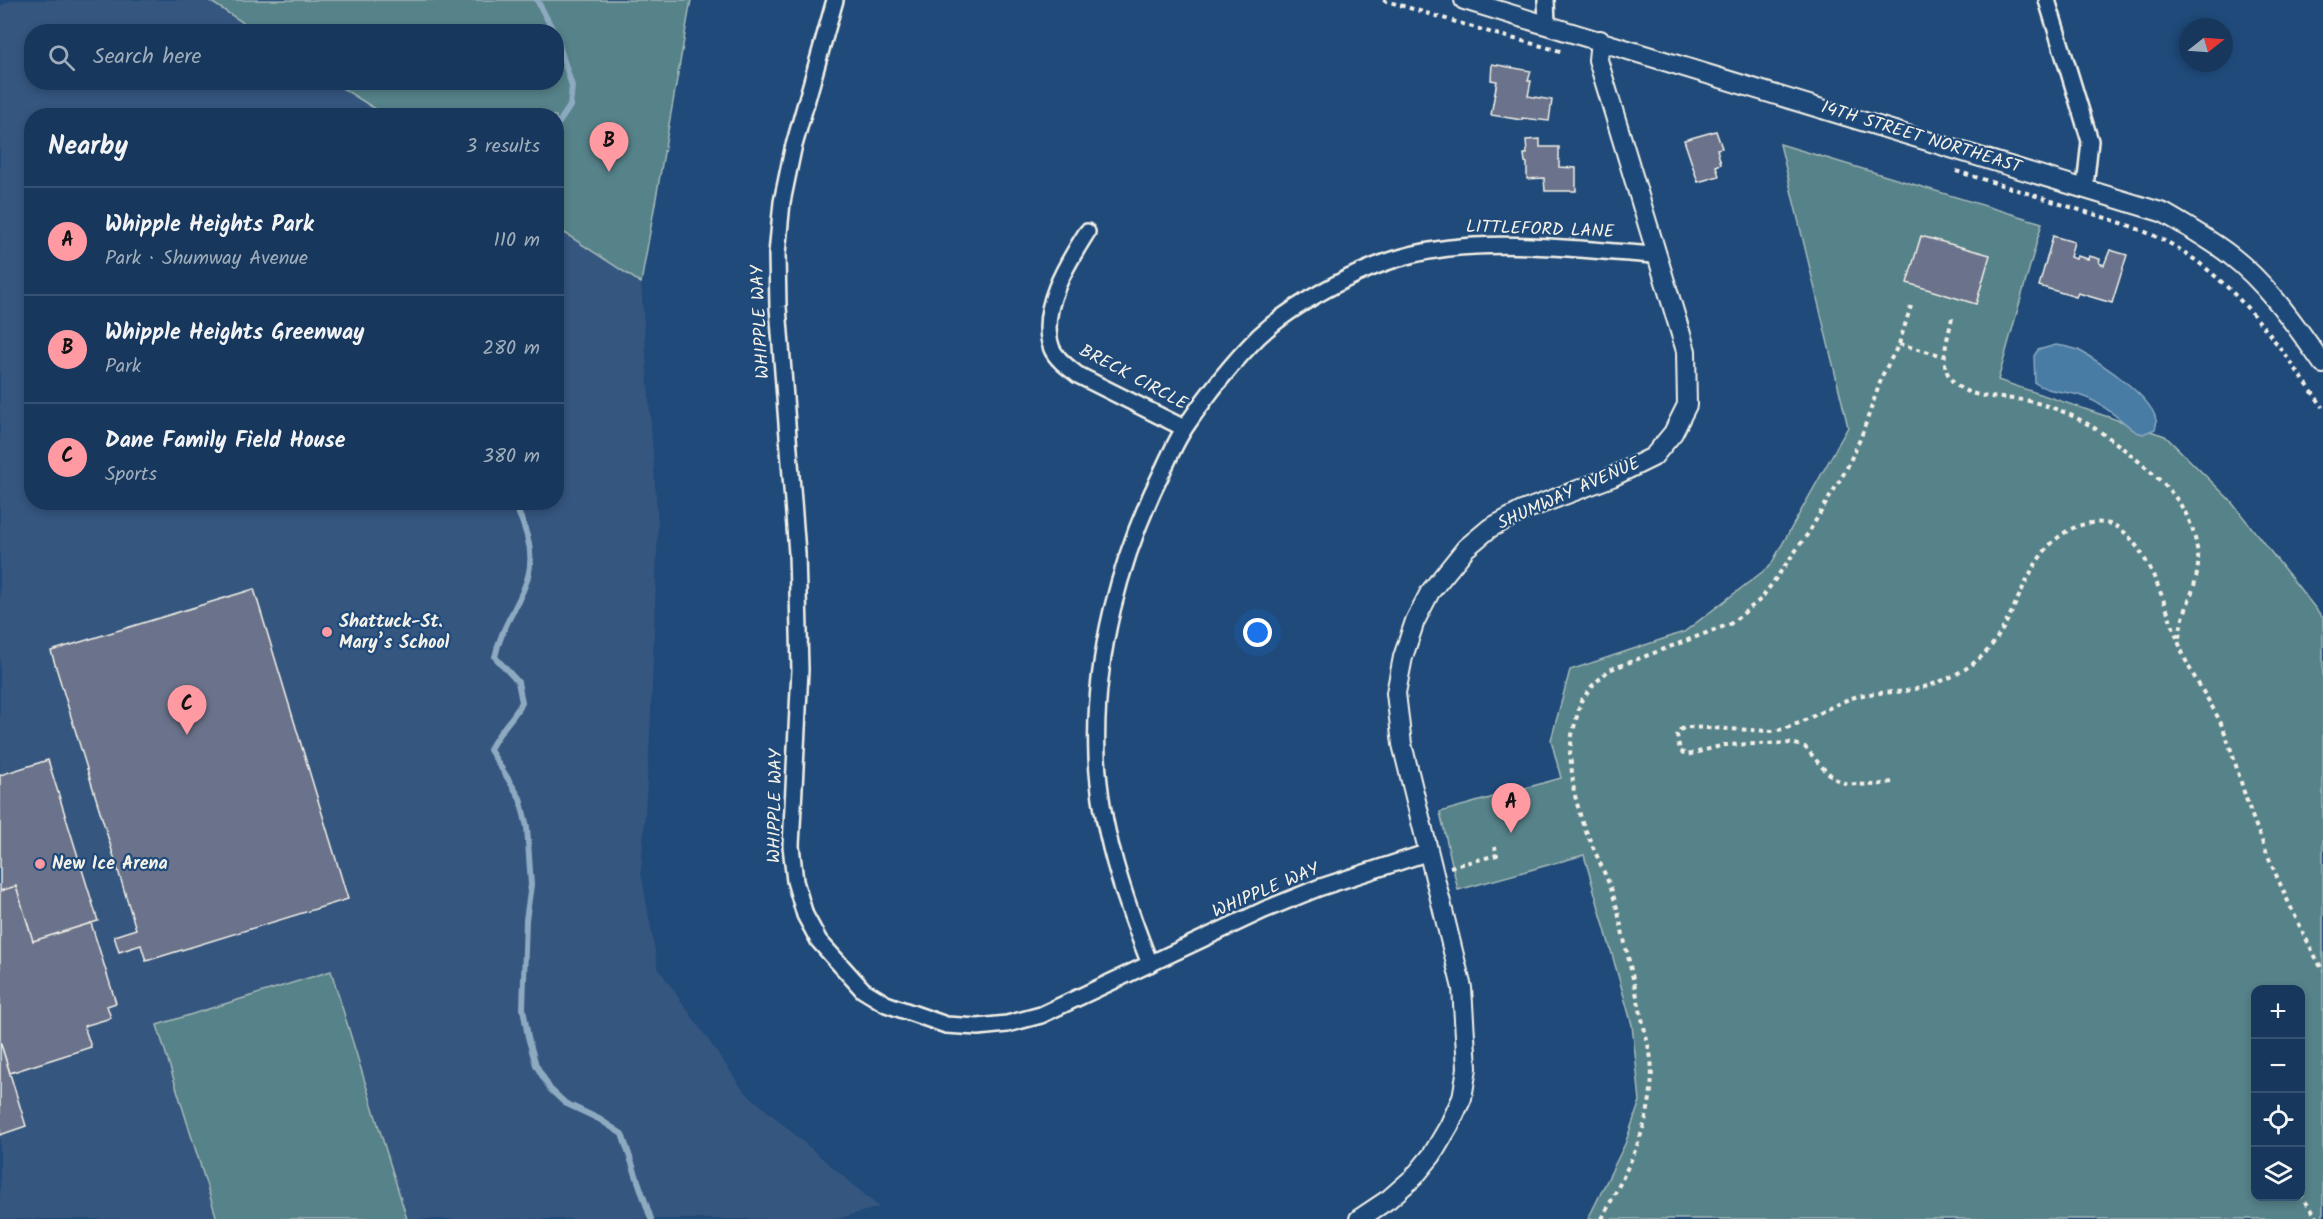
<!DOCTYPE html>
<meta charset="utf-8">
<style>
body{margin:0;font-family:Kalam,sans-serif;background:#244365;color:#f1f3f6}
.controls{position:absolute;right:18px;bottom:18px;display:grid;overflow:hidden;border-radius:12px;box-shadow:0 3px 9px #0003}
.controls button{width:54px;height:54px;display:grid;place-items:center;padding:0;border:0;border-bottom:2px solid #365272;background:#17385c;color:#f1f3f6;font:30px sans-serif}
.compass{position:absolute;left:2179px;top:18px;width:54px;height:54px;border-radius:50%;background:#17385c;box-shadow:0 3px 9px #0003;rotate:73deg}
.you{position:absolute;left:1258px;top:633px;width:21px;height:21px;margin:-15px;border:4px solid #fff;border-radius:50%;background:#1a73e8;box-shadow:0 0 0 9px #1a73e833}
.badge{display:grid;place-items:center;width:39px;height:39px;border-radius:50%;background:#ff9aa2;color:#111;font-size:20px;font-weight:700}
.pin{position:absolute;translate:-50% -50px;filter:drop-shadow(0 2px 3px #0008)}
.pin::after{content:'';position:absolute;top:32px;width:21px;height:18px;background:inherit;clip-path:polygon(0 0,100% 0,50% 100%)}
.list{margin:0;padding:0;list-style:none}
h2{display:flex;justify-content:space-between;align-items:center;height:78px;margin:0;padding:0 24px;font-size:26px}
h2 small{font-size:20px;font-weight:400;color:#9eacbb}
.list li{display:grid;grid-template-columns:39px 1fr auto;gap:18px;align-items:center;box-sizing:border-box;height:108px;padding:0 24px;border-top:2px solid #365272}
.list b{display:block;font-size:22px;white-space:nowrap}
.list p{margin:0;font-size:20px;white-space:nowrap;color:#9eacbb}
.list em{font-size:20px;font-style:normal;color:#9eacbb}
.icon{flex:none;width:33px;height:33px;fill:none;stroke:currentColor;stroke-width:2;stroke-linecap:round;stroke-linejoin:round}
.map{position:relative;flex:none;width:2323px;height:1219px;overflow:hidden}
.search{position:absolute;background:#17385c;box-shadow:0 3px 9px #0003;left:24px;top:24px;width:540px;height:66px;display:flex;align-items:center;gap:15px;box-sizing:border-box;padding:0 21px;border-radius:24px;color:#9eacbb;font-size:22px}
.panel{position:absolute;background:#17385c;box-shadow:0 3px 9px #0003;left:24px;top:108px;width:540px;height:402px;border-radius:24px}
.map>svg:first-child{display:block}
</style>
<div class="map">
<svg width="2323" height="1219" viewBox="0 0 2323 1219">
<rect width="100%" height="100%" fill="#1f4a7a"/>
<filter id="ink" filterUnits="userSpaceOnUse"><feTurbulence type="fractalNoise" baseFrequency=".0167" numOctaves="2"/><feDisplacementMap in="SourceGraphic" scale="12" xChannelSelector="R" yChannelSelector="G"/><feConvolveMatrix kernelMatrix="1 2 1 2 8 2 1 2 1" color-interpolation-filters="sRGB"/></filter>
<g filter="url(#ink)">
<path fill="#36567f" d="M 12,0 L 208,0 L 256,31 L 32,32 L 32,82 L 334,83 L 385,115 L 32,116 L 32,502 L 556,502 L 557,228 L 641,283 L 658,526 L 650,738 L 641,872 L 658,968 L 744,1091 L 879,1207 L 837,1219 L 0,1219 L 0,6 Z"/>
<path fill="#578289" stroke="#a6bab8" stroke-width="1.5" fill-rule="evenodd" d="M 208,0 L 691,0 L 641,283 L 557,228 L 556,116 L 385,115 L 334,83 L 556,82 L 556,32 L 256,31 Z
M 1780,144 L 2042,223 L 1998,380 L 2165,436 L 2229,499 L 2323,618 L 2323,1219 L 1588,1219 L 1625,1144 L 1640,1101 L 1632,1025 L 1584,855 L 1458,890 L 1440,812 L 1561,778 L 1551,740 L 1570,670 L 1684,632 L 1770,566 L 1848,427 ZM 2256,990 L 2300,990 L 2300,1196 L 2256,1196 Z
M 331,971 L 407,1219 L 217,1219 L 157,1025 Z"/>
<path fill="#487ba5" stroke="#8daac0" stroke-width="1.5" d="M 2056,345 C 2063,346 2071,347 2078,350 C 2097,360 2167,405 2155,429 L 2143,434 L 2136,432 C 2119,419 2105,405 2085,397 C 2069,391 2049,393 2035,383 L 2034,356 L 2038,350 Z"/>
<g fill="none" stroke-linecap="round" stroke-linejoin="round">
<path stroke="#8daac0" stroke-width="6" d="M 537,0 L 554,32
M 556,36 L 572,86 L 570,106 L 556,127
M 512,502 C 520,513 523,523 527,536 C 542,585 504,611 495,657 L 518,682 L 522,702 C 513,720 497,732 490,750 L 520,798 L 527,827 L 531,885 L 526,920 L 523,1008 L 528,1037 L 536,1065 L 550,1089 L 565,1103 L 599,1119 L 622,1134 L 651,1219"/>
</g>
<path fill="#6a738b" stroke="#f4f1e8" stroke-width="1.5" d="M 1492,64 L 1531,71 L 1528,81 L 1531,81 L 1528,96 L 1552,100 L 1549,121 L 1522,118 L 1522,120 L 1491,115 L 1497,81 L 1491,80 Z
M 1716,131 L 1722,148 L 1717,149 L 1721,164 L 1716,166 L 1719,176 L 1698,182 L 1684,140 Z
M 1540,139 L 1540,147 L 1559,147 L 1559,167 L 1576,168 L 1576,191 L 1545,191 L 1544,178 L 1527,179 L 1527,163 L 1525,162 L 1524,154 L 1527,154 L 1526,140 Z
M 1921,236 L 1990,255 L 1976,304 L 1907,283 Z
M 2053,236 L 2074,242 L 2070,257 L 2076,259 L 2077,256 L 2088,259 L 2089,256 L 2100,259 L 2099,263 L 2104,265 L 2110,250 L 2127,255 L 2112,303 L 2078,293 L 2076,297 L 2039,286 Z
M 254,589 L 348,899 L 146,961 L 141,945 L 119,952 L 114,936 L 136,929 L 51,651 Z
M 48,760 L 98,921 L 33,941 L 16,886 L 0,891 L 0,775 Z
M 16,886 L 33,941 L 91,923 L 116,1003 L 107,1006 L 111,1018 L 84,1026 L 91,1047 L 10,1073 L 0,1041 L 0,891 Z
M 0,1041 L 26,1126 L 0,1135 Z"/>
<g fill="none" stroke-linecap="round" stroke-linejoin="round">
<defs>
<path id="minor" d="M 835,0 L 793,149 L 782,202 L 777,254 L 778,307 L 797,553 L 800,670 L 791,846 L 795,881 L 805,915 L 819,941 L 863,990 L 886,1004 L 946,1025 L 978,1027 L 1007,1024 L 1041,1015 L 1264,910 L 1318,888 L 1429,852
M 1546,0 L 1547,24
M 2047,0 L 2090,141 L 2085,187
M 1087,232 C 1068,262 1037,311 1052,349 C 1057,360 1069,368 1078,375 L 1184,428
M 1150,964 C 1124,898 1100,828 1097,757 C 1093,658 1120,557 1163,470 C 1170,455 1177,439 1186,426 C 1207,395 1232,363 1259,336 C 1293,304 1358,269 1403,257 C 1481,235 1575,250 1655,255"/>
<path id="tertiary" d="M 1464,0 L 2164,213 C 2186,226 2209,239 2230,255 C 2268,284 2296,326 2323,364
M 1359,1219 L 1389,1199 L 1414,1177 L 1432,1155 L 1449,1126 L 1462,1098 L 1467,1068 L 1462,988 L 1402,744 L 1396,693 L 1403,657 L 1415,621 L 1430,592 L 1449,569 L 1466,548 L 1490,528 L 1522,511 L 1612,477 L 1653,457 L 1673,433 L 1687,405 L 1686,351 L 1598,60 L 1600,40"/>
</defs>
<use href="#minor" stroke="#f4f1e8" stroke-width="20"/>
<use href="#tertiary" stroke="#f4f1e8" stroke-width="22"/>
<path stroke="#f4f1e8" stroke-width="4" stroke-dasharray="4.5 4.5" stroke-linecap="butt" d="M 1383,0 L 1496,34 L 1564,52
M 1956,171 C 1995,183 2034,195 2073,208 C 2109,219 2147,229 2179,249 C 2241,288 2281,349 2323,407
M 1952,318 C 1949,335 1939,360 1949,376 C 1964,403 2008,395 2033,402 C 2074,412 2104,432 2136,459 C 2169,487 2193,509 2198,556 C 2200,586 2181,610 2179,639
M 1899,344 L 1944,356
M 1892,782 L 1876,785 L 1847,784 L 1835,779 L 1822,767 L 1805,747 L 1792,743 L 1724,745 L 1687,755 L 1680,751 L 1677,735 L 1680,730 L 1686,727 L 1772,731 L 1784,729 C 1809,720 1831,705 1855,697 C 1871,692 1889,693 1905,691 C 1932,687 1964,674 1983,655 C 2017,622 2022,565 2060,536 C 2076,523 2106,516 2123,531 C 2154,558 2168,617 2183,654 C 2193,679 2211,701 2222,726 C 2235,757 2242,790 2254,821 C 2274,873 2297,923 2323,971
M 1450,867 L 1497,855 L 1495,847
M 2300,1194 L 2318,1219
M 1602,1219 C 1628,1167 1657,1118 1651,1058 L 1617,908 L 1611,888 L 1582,822 L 1574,792 L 1570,754 L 1572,735 L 1581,701 L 1592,686 L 1609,670 L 1730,624 L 1761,599 L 1807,535 L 1846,470 L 1861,437 L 1883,374 L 1899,344 L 1911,306"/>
<use href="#minor" stroke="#1f4a7a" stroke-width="15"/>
<use href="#tertiary" stroke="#1f4a7a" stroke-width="18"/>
</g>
</g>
<g fill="#ff9aa2" stroke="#1f4a7a" stroke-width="2">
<circle cx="327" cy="632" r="6"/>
<circle cx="40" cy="864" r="6"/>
</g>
<g text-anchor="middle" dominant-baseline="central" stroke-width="4.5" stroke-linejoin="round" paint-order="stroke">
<g font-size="18" fill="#f4f1e8" stroke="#1f4a7a">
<text transform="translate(1921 138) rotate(17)">14TH STREET NORTHEAST</text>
<text transform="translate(1540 230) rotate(2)">LITTLEFORD LANE</text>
<text transform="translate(761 322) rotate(-93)">WHIPPLE WAY</text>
<text transform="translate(1133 378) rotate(28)">BRECK CIRCLE</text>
<text transform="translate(1569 494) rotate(-24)">SHUMWAY AVENUE</text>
<text transform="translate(776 806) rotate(-89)">WHIPPLE WAY</text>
<text transform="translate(1266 891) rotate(-23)">WHIPPLE WAY</text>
</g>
<g font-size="18" font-weight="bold" fill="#f4f1e8" stroke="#1f4a7a" text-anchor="start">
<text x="339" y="622">Shattuck-St.<tspan x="339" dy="21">Mary’s School</tspan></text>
<text x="52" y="864">New Ice Arena</text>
</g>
</g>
</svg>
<div class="controls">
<button>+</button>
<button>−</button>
<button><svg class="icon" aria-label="locate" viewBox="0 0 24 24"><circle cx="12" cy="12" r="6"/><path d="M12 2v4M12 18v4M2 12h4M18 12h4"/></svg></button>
<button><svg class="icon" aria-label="layers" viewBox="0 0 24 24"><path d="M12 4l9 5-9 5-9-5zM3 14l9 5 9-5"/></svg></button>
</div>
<svg class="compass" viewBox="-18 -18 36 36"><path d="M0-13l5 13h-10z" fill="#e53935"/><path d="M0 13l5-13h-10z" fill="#9eacbb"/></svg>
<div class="you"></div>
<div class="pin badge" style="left:1511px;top:833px">A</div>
<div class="pin badge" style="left:609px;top:172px">B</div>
<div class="pin badge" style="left:187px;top:735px">C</div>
<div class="search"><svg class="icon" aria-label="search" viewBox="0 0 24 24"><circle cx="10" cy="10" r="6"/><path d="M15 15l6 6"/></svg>Search here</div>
<section class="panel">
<h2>Nearby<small>3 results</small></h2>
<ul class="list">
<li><span class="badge">A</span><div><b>Whipple Heights Park</b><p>Park · Shumway Avenue</p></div><em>110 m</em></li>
<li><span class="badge">B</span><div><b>Whipple Heights Greenway</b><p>Park</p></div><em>280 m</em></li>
<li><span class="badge">C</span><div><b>Dane Family Field House</b><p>Sports</p></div><em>380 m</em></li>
</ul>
</section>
</div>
